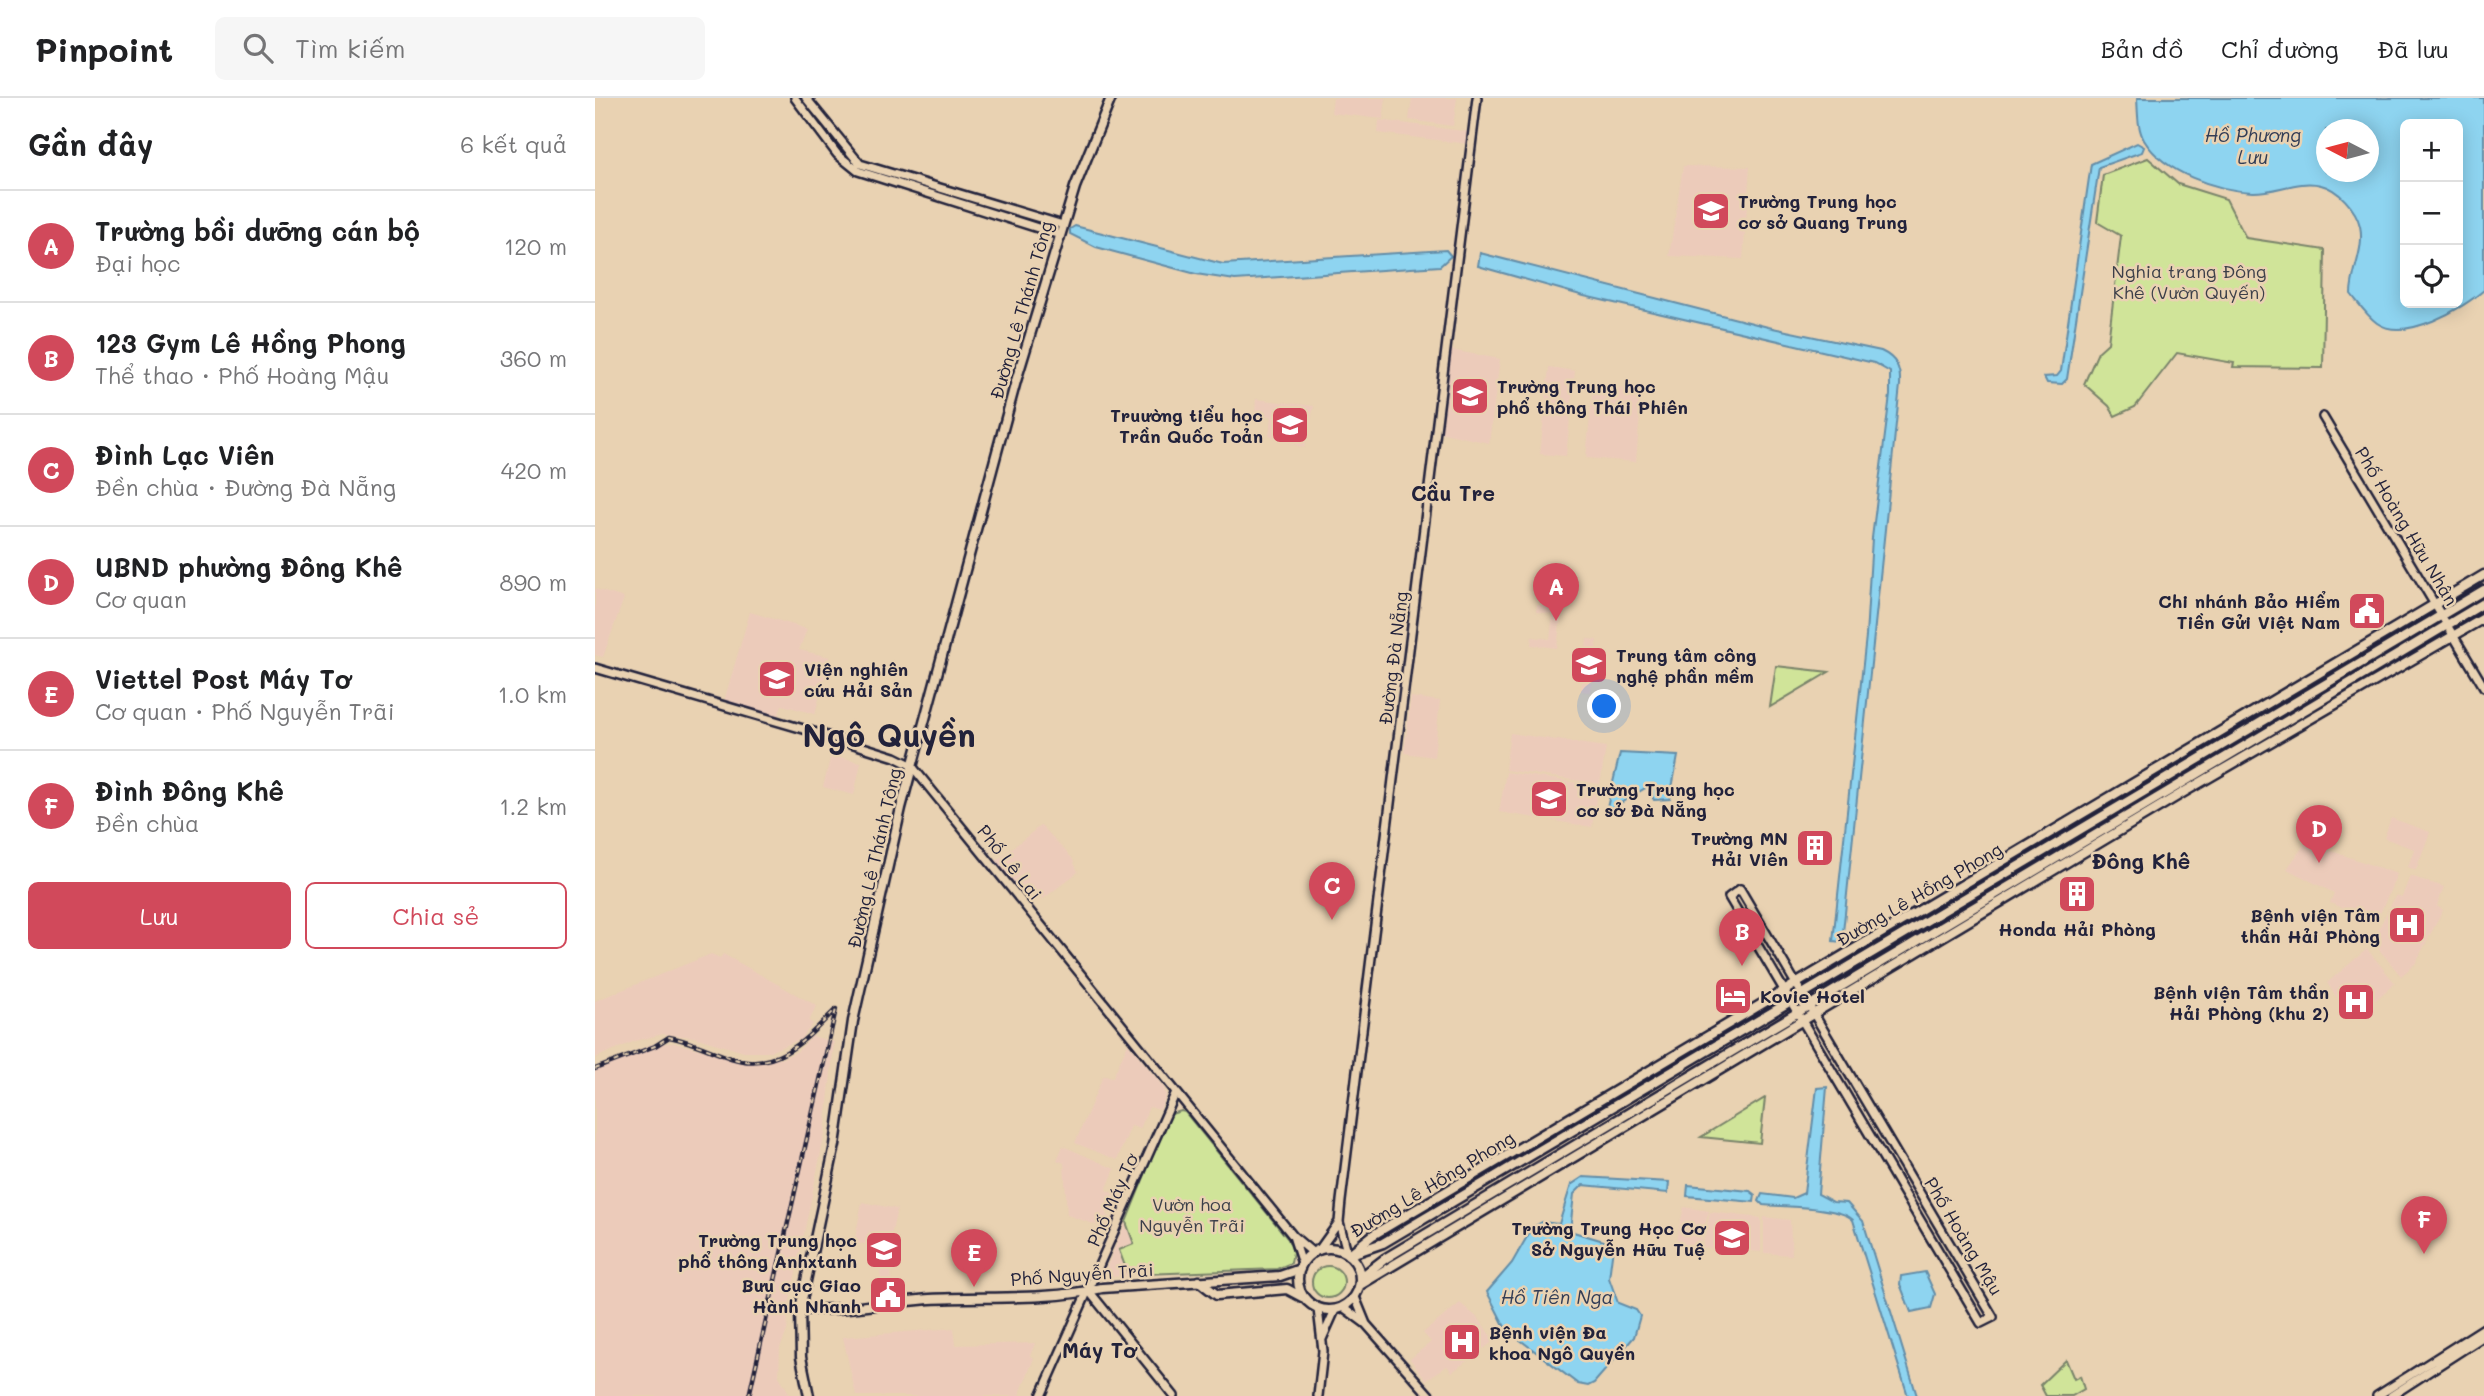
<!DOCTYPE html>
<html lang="vi">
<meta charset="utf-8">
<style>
body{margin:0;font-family:Mali,sans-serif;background:#f6f6f6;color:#202124}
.controls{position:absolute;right:21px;top:21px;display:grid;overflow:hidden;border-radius:10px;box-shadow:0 4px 18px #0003}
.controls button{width:63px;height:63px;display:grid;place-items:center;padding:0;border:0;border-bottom:2px solid #e0e0e0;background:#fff;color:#202124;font:35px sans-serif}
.compass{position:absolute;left:1721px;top:21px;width:63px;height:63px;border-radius:50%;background:#fff;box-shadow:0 4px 18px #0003;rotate:276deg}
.you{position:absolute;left:1010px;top:609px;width:24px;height:24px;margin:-18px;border:5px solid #fff;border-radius:50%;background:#1a73e8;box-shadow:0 0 0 10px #1a73e833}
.badge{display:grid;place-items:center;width:46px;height:46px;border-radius:50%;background:#d1495b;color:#fff;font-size:23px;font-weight:700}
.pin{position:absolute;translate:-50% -58px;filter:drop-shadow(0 2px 4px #0008)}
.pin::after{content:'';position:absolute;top:37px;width:24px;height:21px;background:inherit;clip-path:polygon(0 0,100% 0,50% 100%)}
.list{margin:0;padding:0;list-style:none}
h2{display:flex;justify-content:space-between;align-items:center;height:91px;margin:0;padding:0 28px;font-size:30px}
h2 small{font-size:23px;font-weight:400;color:#757577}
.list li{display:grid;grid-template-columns:46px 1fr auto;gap:21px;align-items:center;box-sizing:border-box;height:112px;padding:0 28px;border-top:2px solid #e0e0e0}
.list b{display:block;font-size:26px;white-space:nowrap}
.list p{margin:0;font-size:23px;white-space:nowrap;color:#757577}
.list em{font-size:23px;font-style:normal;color:#757577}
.actions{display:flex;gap:14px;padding:21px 28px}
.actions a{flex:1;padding:16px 0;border:2px solid #d1495b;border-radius:10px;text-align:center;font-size:24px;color:#d1495b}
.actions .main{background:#d1495b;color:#fff}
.icon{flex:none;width:38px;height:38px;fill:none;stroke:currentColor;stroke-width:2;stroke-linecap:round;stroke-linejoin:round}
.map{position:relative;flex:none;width:1889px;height:1298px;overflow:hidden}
header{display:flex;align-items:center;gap:42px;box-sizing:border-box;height:98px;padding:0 35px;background:#fff;border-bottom:2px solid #e0e0e0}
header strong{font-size:33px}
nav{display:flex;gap:38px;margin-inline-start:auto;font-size:24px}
.search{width:490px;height:63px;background:#f6f6f6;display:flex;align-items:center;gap:18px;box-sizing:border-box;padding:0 24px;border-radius:10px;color:#757577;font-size:26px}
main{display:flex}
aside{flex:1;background:#fff}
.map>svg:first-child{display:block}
</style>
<header>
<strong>Pinpoint</strong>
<div class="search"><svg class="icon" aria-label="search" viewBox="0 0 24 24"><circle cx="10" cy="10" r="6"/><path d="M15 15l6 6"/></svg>Tìm kiếm</div>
<nav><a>Bản đồ</a><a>Chỉ đường</a><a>Đã lưu</a></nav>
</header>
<main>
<aside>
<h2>Gần đây<small>6 kết quả</small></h2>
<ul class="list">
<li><span class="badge">A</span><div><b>Trường bồi dưỡng cán bộ</b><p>Đại học</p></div><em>120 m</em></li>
<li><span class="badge">B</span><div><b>123 Gym Lê Hồng Phong</b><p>Thể thao · Phố Hoàng Mậu</p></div><em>360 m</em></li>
<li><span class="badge">C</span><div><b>Đình Lạc Viên</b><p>Đền chùa · Đường Đà Nẵng</p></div><em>420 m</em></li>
<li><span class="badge">D</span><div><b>UBND phường Đông Khê</b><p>Cơ quan</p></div><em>890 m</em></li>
<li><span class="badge">E</span><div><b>Viettel Post Máy Tơ</b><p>Cơ quan · Phố Nguyễn Trãi</p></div><em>1.0 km</em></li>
<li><span class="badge">F</span><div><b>Đình Đông Khê</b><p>Đền chùa</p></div><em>1.2 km</em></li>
</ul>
<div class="actions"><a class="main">Lưu</a><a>Chia sẻ</a></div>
</aside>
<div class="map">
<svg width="1889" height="1298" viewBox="0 0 1889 1298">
<rect width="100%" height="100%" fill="#e9d2b2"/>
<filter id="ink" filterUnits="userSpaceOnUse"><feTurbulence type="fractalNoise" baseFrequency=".0143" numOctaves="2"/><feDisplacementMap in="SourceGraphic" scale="14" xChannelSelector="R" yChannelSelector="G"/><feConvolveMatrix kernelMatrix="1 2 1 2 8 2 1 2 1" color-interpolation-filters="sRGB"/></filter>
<g filter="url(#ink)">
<path fill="#eccbba" d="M 738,0 L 791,0 L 788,21 L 736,15 Z
M 817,0 L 862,0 L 858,28 L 814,22 Z
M 784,22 L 875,34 L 874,46 L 783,35 Z
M 1088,68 L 1155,69 L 1148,161 L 1074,158 Z
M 856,252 L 905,261 L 894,345 L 844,334 Z
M 954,269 L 980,273 L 971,358 L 945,356 Z
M 998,288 L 1047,292 L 1041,364 L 991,360 Z
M 661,301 L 719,308 L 709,350 L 674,337 L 677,319 L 660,314 Z
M 0,491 L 29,500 L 8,559 L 0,557 Z
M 942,507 L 967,510 L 962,550 L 936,547 L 937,539 L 955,541 L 958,516 L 941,514 Z
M 155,514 L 212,531 L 204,552 L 235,559 L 220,616 L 187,607 L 183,618 L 129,603 Z
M 992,541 L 1002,542 L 996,594 L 986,593 Z
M 816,599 L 845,603 L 839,659 L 809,655 Z
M 915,635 L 1011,649 L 1005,686 L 910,672 Z
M 236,657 L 266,664 L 259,697 L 228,689 Z
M 911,674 L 1003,688 L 997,729 L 904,714 Z
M 1796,720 L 1835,734 L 1821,772 L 1813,769 L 1819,751 L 1789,740 Z
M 446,727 L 477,760 L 483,774 L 448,801 L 444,797 L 436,805 L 401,763 Z
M 1711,744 L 1802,776 L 1782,823 L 1735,805 L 1739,795 L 1692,771 Z
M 1815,778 L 1849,789 L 1842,808 L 1848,812 L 1820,866 L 1806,878 L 1777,843 L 1801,797 L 1807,799 Z
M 1772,851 L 1800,885 L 1757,923 L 1732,885 Z
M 116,856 L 125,860 L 128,856 L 222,908 L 214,923 L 218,926 L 206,941 L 174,954 L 149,954 L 99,939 L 68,936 L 40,943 L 0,960 L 0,903 Z
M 217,938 L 239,944 L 230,1035 L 194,1207 L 192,1233 L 185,1250 L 184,1278 L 196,1298 L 0,1298 L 0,971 L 57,946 L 79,945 L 144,961 L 186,961 L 203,953 Z
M 533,945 L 569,990 L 571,998 L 565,1012 L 554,1009 L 545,1031 L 536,1028 L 522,1062 L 480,1045 L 508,978 L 518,979 Z
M 468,1048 L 520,1071 L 511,1092 L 520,1096 L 511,1117 L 518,1121 L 513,1131 L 472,1117 L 469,1065 L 462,1062 Z
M 267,1104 L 302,1111 L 294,1147 L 297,1187 L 289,1188 L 290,1197 L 286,1197 L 284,1145 L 259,1146 Z
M 1089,1109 L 1114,1113 L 1104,1149 L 1080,1146 Z
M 1115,1114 L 1166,1120 L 1166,1154 L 1107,1149 Z
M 1169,1119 L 1195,1122 L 1197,1157 L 1169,1155 Z
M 531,1124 L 550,1176 L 516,1179 L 512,1168 Z
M 865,1205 L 884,1221 L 899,1243 L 857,1274 L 852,1268 L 831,1282 L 815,1261 L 836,1244 L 828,1235 Z
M 359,1230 L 361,1247 L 440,1245 L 435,1258 L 439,1260 L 424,1298 L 261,1298 L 248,1239 Z"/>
<path fill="#d0e499" stroke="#79836a" stroke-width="2" d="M 1553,60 L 1583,86 L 1631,101 L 1651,140 L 1730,152 L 1728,270 L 1638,269 L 1639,265 L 1582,255 L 1540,309 L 1520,318 L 1514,308 L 1489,286 L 1503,254 L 1513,245 L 1526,138 L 1502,124 L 1508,77 Z
M 1181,568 L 1234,574 L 1175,609 Z
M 1170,1000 L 1165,1045 L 1106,1039 Z
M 586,1013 L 590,1014 L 693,1141 L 698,1154 L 696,1165 L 682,1171 L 550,1176 L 548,1171 L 533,1176 L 524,1152 L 539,1146 L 531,1124 L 572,1022 L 576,1016 Z
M717 1184a16 16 0 1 1 32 0a16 16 0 1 1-32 0Z
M 1471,1262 L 1479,1281 L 1485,1278 L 1489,1291 L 1477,1298 L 1451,1298 L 1445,1287 Z"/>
<path fill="#8ed4f0" stroke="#638da8" stroke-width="2" fill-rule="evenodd" d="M 1542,0 L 1889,0 L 1889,192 C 1868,210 1810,245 1782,225 C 1772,218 1764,206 1756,196 C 1756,174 1770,151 1765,128 C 1761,111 1743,91 1726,87 C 1704,81 1680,95 1657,94 C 1621,92 1569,75 1549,42 C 1542,30 1543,13 1542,0 ZM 1810,26 L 1863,26 L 1863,205 L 1810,205 ZM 1731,32 L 1773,32 L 1773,74 L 1731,74 Z
M 1542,45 L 1549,49 L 1547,54 L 1504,69 L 1472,281 L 1467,286 L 1452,285 L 1449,279 L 1462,278 L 1466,273 L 1496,66 Z
M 480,128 L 628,166 L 851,152 L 856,158 L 845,168 L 640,182 L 601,176 L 501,149 L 475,136 L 475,131 Z
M 885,155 L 1173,229 L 1286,253 C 1301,260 1306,270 1305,287 L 1247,844 L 1238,843 L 1271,538 L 1277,440 L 1295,297 L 1295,274 L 1279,265 L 989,198 L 883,168 Z
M 1025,655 L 1083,658 L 1075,701 L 1059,702 L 1052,689 L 1011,714 Z
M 1232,989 L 1223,1096 L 1238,1104 L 1252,1105 L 1268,1123 L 1322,1298 L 1313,1298 L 1258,1122 C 1246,1108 1187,1109 1168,1107 L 1164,1103 L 1167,1096 L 1198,1100 L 1209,1095 L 1222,990 Z
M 988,1079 L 1074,1084 L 1073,1095 L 988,1087 L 979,1096 L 975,1133 L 1012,1144 L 1018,1149 L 1014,1180 L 1023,1205 L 1041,1212 L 1045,1218 L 1039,1239 L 999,1285 L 993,1288 L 983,1286 L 911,1231 L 892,1194 L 917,1165 L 937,1130 L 947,1124 L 964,1126 L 976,1087 Z
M 1093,1087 L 1155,1093 L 1160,1097 L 1159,1104 L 1092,1098 Z
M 1330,1174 L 1340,1196 L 1336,1210 L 1316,1214 L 1305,1186 L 1306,1178 Z"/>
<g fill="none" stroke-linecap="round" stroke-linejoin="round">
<defs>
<path id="secondary" d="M 200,0 L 242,56 L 263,73 L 465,137
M 211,0 L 265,66 L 468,127
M 1728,319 L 1889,589
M 0,570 L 246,642 L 300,659 L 316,667 L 698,1138 L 718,1155
M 1145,791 L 1398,1219 L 1386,1225 L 1134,799 Z
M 698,1138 L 707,1166
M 724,1152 L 744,1124
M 753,1157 L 744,1124 L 746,1103 L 882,0
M 494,1193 L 579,1298
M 760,1199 L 771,1226
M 748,1209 L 771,1226 L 835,1298
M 723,1211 L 728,1253 L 723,1298
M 727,1241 L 740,1212
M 446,1298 L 581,994
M 1782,1298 L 1889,1230
M 1796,1298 L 1889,1238"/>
<path id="primary" d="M703 1181a31 31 0 1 1 62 0a31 31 0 1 1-62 0Z
M 759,1155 L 788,1145 L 1889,492
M 753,1157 L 778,1137 L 1889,477
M 765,1180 L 791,1160 L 1889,505
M 604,1183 L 622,1197 L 692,1191 L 707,1199
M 765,1187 L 1589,694 L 1889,520
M 205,1211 C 248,1214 292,1204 335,1201 C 391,1198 452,1203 507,1190 L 685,1178 L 705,1171
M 214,1298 L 206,1259 L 205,1211 L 240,1047 L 258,923 L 306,710 L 421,283 L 480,89 L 516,0"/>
</defs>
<use href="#secondary" stroke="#22223b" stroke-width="12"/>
<use href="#primary" stroke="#22223b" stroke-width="13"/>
<use href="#secondary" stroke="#e9d2b2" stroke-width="7"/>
<use href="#primary" stroke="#e9d2b2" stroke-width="8"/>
<defs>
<path id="rail" d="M 0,971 L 60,948 L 74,939 C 96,943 115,953 136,960 C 182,975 212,940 240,912
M 154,1298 L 241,911"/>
</defs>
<use href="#rail" stroke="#22223b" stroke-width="4.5"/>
<use href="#rail" stroke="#e9d2b2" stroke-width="2" stroke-dasharray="5" stroke-linecap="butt"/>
</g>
</g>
<defs>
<symbol id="school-square" viewBox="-11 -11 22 22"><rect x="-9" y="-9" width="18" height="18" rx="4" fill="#d1495b" stroke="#e9d2b2"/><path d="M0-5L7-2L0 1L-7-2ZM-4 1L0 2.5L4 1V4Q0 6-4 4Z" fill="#fff"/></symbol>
<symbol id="civic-square" viewBox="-11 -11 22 22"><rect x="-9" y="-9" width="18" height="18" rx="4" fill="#d1495b" stroke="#e9d2b2"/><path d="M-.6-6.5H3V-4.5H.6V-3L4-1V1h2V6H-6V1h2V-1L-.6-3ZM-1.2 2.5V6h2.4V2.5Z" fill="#fff"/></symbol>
<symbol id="university-square" viewBox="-11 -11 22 22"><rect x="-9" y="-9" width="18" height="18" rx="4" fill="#d1495b" stroke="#e9d2b2"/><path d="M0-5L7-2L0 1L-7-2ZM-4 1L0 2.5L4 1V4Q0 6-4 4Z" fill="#fff"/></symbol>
<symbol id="building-square" viewBox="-11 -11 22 22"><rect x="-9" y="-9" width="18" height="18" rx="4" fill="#d1495b" stroke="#e9d2b2"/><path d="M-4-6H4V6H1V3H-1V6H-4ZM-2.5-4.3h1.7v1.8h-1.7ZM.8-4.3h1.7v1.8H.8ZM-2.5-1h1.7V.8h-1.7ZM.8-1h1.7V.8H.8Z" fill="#fff"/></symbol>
<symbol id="hospital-square" viewBox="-11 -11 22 22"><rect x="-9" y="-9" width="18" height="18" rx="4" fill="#d1495b" stroke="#e9d2b2"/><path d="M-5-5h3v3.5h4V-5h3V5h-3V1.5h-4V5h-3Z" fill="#fff"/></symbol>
<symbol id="hotel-square" viewBox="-11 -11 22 22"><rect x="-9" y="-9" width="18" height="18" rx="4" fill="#d1495b" stroke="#e9d2b2"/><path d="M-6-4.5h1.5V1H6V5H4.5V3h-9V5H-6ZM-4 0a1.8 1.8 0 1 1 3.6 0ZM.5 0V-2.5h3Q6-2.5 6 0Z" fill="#fff"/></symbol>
</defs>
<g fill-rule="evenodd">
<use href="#school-square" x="1094" y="91" width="44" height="44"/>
<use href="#school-square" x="853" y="276" width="44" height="44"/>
<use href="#school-square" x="673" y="305" width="44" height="44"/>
<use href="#civic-square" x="1750" y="491" width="44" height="44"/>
<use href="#university-square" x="972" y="545" width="44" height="44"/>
<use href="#university-square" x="160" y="559" width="44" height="44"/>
<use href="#school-square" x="932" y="679" width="44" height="44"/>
<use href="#building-square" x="1198" y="728" width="44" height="44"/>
<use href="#building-square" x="1460" y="774" width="44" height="44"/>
<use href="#hospital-square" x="1790" y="805" width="44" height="44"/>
<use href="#hotel-square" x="1116" y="876" width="44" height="44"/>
<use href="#hospital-square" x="1739" y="882" width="44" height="44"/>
<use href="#school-square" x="1115" y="1118" width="44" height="44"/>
<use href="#school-square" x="267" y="1130" width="44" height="44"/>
<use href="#civic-square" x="271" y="1175" width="44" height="44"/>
<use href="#hospital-square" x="845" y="1222" width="44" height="44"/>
</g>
<g text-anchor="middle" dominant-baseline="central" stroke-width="5" stroke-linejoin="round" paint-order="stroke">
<g font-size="18" font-weight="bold" fill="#22223b" stroke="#e9d2b2" text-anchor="end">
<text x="1143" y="103" text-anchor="start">Trường Trung học<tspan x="1143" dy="21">cơ sở Quang Trung</tspan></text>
<text x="902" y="288" text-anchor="start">Trường Trung học<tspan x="902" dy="21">phổ thông Thái Phiên</tspan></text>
<text x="668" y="317">Truường tiểu học<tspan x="668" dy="21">Trần Quốc Toản</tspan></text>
<text x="1745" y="503">Chi nhánh Bảo Hiểm<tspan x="1745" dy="21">Tiền Gửi Việt Nam</tspan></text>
<text x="1021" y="557" text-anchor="start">Trung tâm công<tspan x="1021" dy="21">nghệ phần mềm</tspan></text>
<text x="209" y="571" text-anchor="start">Viện nghiên<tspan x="209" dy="21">cứu Hải Sản</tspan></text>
<text x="981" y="691" text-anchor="start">Trường Trung học<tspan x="981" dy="21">cơ sở Đà Nẵng</tspan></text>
<text x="1193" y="740">Trường MN<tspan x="1193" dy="21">Hải Viên</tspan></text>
<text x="1785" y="817">Bệnh viện Tâm<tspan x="1785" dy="21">thần Hải Phòng</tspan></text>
<text x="1482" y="831" text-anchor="middle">Honda Hải Phòng</text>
<text x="1734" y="894">Bệnh viện Tâm thần<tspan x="1734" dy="21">Hải Phòng (khu 2)</tspan></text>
<text x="1165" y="898" text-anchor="start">Kovie Hotel</text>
<text x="1110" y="1130">Trường Trung Học Cơ<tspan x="1110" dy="21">Sở Nguyễn Hữu Tuệ</tspan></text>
<text x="262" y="1142">Trường Trung học<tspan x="262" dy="21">phổ thông Anhxtanh</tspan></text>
<text x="266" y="1187">Bưu cục Giao<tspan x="266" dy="21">Hành Nhanh</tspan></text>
<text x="894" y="1234" text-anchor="start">Bệnh viện Đa<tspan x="894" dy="21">khoa Ngô Quyền</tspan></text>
</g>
<g font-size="18" fill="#3c3f49" stroke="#e9d2b2">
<text x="1594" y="173">Nghia trang Đông<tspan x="1594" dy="21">Khê (Vườn Quyến)</tspan></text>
<text x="597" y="1106">Vườn hoa<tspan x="597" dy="21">Nguyễn Trãi</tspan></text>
</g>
<g font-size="18" fill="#22223b" stroke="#e9d2b2">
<text transform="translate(426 212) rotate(-74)">Đường Lê Thánh Tông</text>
<text transform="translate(1812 428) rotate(59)">Phố Hoàng Hữu Nhân</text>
<text transform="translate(798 560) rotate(-83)">Đường Đà Nẵng</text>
<text transform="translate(279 760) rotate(-77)">Đường Lê Thánh Tông</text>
<text transform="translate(415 764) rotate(51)">Phố Lê Lai</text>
<text transform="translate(1324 796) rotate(-30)">Đường Lê Hồng Phong</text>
<text transform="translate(837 1086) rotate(-31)">Đường Lê Hồng Phong</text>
<text transform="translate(517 1102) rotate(-66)">Phố Máy Tơ</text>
<text transform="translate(1369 1138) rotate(59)">Phố Hoàng Mậu</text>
<text transform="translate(487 1176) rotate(-4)">Phố Nguyễn Trãi</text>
</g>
<g font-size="19" font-style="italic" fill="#323d56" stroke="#e9d2b2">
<text x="1658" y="36">Hồ Phương<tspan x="1658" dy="22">Lưu</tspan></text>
<text x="962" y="1198">Hồ Tiên Nga</text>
</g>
<g font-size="21" font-weight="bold" fill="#22223b" stroke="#e9d2b2">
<text x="858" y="394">Cầu Tre</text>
<text x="1546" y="762">Đông Khê</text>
<text x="504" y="1251">Máy Tơ</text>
</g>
<g font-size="32" font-weight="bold" fill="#22223b" stroke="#e9d2b2">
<text x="294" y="636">Ngô Quyền</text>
</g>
</g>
</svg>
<div class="controls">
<button>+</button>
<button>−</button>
<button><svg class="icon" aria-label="locate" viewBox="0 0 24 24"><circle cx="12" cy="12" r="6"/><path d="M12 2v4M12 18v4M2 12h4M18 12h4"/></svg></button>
</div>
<svg class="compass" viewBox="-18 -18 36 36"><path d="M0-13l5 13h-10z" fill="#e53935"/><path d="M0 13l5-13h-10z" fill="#757577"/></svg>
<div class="you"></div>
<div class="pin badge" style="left:961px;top:523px">A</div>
<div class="pin badge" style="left:1147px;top:868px">B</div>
<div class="pin badge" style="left:737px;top:822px">C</div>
<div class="pin badge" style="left:1724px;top:765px">D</div>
<div class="pin badge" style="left:379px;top:1189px">E</div>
<div class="pin badge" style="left:1829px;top:1156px">F</div>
</div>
</main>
